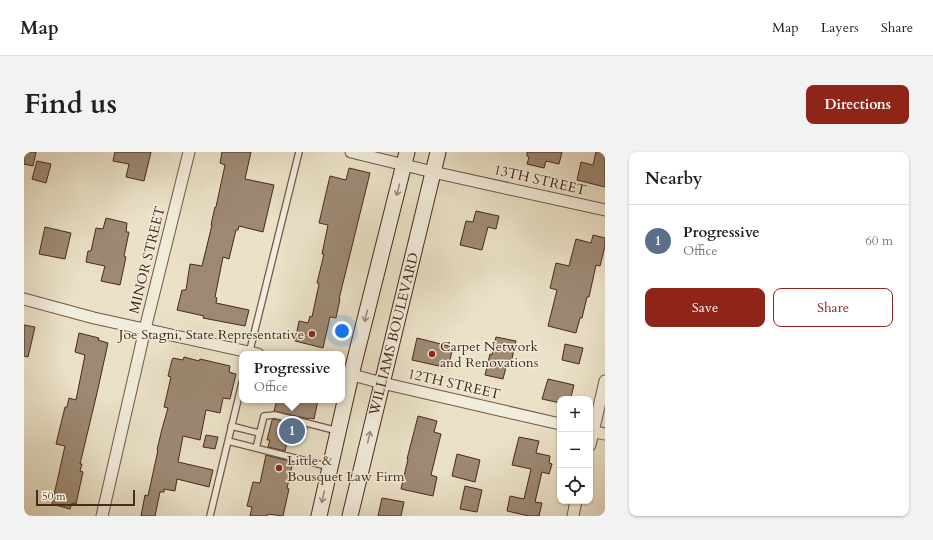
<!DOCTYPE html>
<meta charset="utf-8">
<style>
body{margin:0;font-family:Cardo,serif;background:#f2f2f2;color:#202124}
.controls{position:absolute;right:12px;bottom:12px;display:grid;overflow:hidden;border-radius:8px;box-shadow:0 1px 3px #0004}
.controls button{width:36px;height:36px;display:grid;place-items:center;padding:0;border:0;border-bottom:1px solid #e0e0e0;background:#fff;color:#202124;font:20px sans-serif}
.scale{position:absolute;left:12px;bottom:10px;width:99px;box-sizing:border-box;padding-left:4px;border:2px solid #49291a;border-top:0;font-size:11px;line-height:14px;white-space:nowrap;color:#49291a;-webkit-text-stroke:3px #f1ecdb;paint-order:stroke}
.you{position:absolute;left:318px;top:179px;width:14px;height:14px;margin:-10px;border:3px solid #fff;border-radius:50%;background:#1a73e8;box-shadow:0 0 0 6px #1a73e833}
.badge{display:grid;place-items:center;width:26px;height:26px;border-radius:50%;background:#8f2418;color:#fff;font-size:13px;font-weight:700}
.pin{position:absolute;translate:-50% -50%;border:2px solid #fff;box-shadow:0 1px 4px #0006}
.popup{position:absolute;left:215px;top:199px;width:106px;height:52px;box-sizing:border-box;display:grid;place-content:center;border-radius:8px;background:#fff;filter:drop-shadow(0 1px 3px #0005);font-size:13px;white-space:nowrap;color:#757577}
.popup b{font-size:15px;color:#202124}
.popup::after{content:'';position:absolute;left:50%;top:100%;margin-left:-8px;border:8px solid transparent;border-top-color:#fff}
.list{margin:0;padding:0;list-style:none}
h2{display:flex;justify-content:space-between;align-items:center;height:52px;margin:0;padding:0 16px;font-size:17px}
h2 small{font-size:13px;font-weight:400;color:#757577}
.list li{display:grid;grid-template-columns:26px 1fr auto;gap:12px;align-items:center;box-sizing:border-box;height:72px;padding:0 16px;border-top:1px solid #e0e0e0}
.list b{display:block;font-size:15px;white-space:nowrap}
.list p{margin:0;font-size:13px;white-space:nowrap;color:#757577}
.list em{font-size:13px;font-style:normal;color:#757577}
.actions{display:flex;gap:8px;padding:12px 16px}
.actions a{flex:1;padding:9px 0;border:1px solid #8f2418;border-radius:8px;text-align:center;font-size:14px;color:#8f2418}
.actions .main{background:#8f2418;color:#fff}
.icon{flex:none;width:22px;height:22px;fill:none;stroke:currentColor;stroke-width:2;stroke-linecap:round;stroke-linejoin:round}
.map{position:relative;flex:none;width:581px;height:364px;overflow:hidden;border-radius:8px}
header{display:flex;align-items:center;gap:24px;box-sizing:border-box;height:56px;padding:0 20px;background:#fff;border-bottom:1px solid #e0e0e0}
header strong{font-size:19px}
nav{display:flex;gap:22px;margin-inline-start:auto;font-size:14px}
.intro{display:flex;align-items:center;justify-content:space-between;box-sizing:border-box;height:96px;padding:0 24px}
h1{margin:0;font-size:28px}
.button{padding:10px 18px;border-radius:8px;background:#8f2418;color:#fff;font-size:14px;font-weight:700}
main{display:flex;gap:24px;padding:0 24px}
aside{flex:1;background:#fff;border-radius:8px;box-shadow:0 1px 3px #0004}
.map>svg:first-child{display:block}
</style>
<header>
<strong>Map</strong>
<nav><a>Map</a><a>Layers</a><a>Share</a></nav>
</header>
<div class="intro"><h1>Find us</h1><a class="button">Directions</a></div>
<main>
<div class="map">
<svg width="581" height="364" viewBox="0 0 581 364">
<rect width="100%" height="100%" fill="#eae1c7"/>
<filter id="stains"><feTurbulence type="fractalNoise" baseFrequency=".005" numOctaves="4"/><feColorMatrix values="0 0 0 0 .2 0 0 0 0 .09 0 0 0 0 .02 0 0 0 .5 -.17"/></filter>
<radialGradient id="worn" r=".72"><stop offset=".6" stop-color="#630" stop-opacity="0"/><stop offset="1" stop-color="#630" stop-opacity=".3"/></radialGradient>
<path fill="#9d8974" stroke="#49291a" d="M 0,0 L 12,0 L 9,14 L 0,12 Z
M 91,0 L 127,0 L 120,29 L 102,25 L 105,12 L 89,9 Z
M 198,0 L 227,0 L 221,27 L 250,33 L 239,80 L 215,74 L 214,78 L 212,78 L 205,107 L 199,105 L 191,145 L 193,146 L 192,151 L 225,158 L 221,174 L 179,166 L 180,164 L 153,158 L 158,138 L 162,138 L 166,112 L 178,114 L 188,73 L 187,73 L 191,55 L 192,55 L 201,13 L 196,11 Z
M 503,0 L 538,0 L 535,12 L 522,9 L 520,16 L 503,12 L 505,5 L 503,4 Z
M 572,0 L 581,0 L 581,35 L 553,28 L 557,10 L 569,13 Z
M 13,9 L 27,12 L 22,31 L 8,27 Z
M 325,16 L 346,21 L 315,147 L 316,147 L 312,166 L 306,165 L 299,196 L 271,189 L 275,169 L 284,171 L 286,164 L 288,165 L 295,132 L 293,131 L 300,102 L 298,102 L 304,73 L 295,71 L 306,24 L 322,28 Z
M 452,59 L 475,64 L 472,77 L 464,75 L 458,98 L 436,93 L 442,69 L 449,70 Z
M 82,66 L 103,71 L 102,80 L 105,80 L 100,104 L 102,105 L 96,133 L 77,129 L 81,114 L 62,110 L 64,99 L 67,99 L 72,76 L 79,77 Z
M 21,75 L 47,81 L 41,107 L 15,102 Z
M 569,83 L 581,86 L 581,94 L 576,114 L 572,113 L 565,145 L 563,145 L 558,166 L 556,166 L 552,181 L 524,174 L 533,138 L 526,136 L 532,111 L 545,114 L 552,87 L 567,91 Z
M 0,173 L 11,175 L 4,205 L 0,204 Z
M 55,181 L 75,186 L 74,188 L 84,191 L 73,241 L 56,312 L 58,312 L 56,319 L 59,320 L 52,352 L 48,351 L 46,357 L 28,352 L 41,294 L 32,292 L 41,255 L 43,255 L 45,246 L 52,248 L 61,203 L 51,200 Z
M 472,185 L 492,189 L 487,211 L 483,211 L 479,227 L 461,223 L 466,202 L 468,203 Z
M 393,186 L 429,195 L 424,216 L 388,208 Z
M 541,192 L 559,196 L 555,212 L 538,208 Z
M 160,205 L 175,209 L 176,207 L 206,214 L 205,220 L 212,222 L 206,247 L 199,246 L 196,261 L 182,258 L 176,288 L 159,284 L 154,310 L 189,318 L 185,335 L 153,327 L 151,339 L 140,337 L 140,340 L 136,340 L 131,364 L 117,364 L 121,343 L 124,344 L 134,298 L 133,298 L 138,277 L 144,256 L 140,255 L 147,225 L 144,224 L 148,208 L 149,206 L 159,208 Z
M 524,227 L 550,233 L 547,245 L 544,245 L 544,247 L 536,247 L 536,251 L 518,247 Z
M 253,248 L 294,248 L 290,267 L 286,266 L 285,267 L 250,259 Z
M 394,264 L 413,269 L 410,280 L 417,282 L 407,323 L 413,325 L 409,344 L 377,337 L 384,307 L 383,307 Z
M 251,267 L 283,276 L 282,283 L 277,282 L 275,288 L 264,286 L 261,299 L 244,295 L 246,288 L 243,288 L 248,268 Z
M 182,283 L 194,285 L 191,297 L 179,295 Z
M 495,285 L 515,289 L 512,301 L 526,304 L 525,311 L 528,312 L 525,322 L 518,320 L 511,350 L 518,351 L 515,364 L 505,364 L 483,359 L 486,344 L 500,347 L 507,317 L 488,313 Z
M 433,302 L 456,308 L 451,330 L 428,324 Z
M 242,303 L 269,310 L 263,336 L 265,337 L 259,364 L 244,362 L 243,364 L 226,364 L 228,355 L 223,354 L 229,330 L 236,331 Z
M 441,334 L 458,338 L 453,360 L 436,357 Z
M 358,346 L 380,350 L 377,364 L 354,364 Z"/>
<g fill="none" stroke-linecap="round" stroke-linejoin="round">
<defs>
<path id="service" d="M 225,202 L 275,0
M 207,274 L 235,281
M 204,289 L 306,315
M 232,296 L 240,264 L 251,263 L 314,279
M 186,364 L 218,231"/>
<path id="minor" d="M 327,0 L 409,20 L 581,58
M 0,147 L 70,166 L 234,202
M 318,220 L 358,231 L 536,272
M 566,279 L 581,282
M 566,293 L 581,229
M 78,364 L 121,177 L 165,0
M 549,364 L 552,349"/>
<path id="secondary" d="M 295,364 L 327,223 L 383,0
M 326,364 L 414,0"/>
</defs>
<use href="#service" stroke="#715745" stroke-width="8"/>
<use href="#minor" stroke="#715745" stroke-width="13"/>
<use href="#secondary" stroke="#49291a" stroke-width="17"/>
<use href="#service" stroke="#f1ecdb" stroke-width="5.5"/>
<use href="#minor" stroke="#f1ecdb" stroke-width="11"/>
<use href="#secondary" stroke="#f1ecdb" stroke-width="15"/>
</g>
<defs><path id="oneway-shaft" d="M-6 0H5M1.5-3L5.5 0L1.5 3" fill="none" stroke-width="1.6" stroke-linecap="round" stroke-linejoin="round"/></defs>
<g stroke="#9d8a7a">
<use href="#oneway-shaft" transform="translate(374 38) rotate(104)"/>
<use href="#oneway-shaft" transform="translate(342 164) rotate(104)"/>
<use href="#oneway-shaft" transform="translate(345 285) rotate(-77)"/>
<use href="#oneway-shaft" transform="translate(299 345) rotate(103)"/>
</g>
<g fill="#8f2418" stroke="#f1ecdb" stroke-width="1.5">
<circle cx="288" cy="182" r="4"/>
<circle cx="408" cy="202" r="4"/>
<circle cx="255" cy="316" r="4"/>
</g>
<g text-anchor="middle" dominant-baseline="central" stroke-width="3" stroke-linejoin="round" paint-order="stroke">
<g font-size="14" fill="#49291a" stroke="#f1ecdb">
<text transform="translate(516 28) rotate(13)">13TH STREET</text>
<text transform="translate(123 108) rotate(-76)">MINOR STREET</text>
<text transform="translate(370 182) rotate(-76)">WILLIAMS BOULEVARD</text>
<text transform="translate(430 232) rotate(13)">12TH STREET</text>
</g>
<g font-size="14" fill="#49291a" stroke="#f1ecdb" text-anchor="start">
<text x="280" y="182" text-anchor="end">Joe Stagni, State Representative</text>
<text x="416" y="194">Carpet Network<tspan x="416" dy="16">and Renovations</tspan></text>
<text x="263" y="308">Little &amp;<tspan x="263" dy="16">Bousquet Law Firm</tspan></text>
</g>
</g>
<rect width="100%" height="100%" filter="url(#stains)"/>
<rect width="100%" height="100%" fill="url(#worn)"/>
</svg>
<div class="controls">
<button>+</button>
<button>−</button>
<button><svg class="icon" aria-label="locate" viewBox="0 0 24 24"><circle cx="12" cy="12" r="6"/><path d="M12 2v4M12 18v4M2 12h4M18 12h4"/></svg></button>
</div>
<div class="scale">50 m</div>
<div class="you"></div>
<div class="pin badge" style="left:268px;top:279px;background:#5c6f8a">1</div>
<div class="popup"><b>Progressive</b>Office</div>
</div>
<aside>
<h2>Nearby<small></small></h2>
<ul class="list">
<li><span class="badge" style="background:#5c6f8a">1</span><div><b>Progressive</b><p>Office</p></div><em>60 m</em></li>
</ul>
<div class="actions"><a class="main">Save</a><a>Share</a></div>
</aside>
</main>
